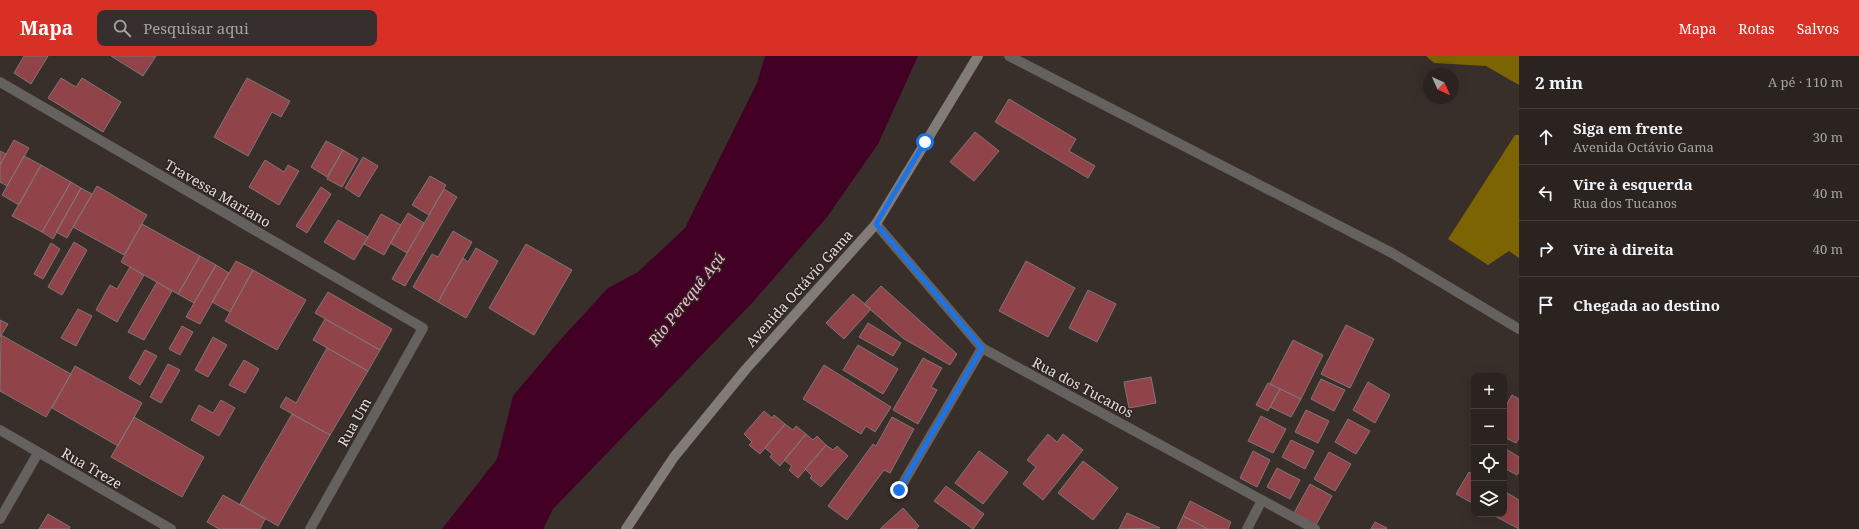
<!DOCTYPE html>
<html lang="pt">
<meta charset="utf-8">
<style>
body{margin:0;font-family:"Noto Serif",serif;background:#362f2d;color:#f1f3f6}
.controls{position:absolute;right:12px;bottom:12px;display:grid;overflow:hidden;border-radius:8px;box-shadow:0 4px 16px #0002}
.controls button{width:36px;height:36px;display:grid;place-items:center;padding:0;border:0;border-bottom:1px solid #46403e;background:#2a2320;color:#f1f3f6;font:20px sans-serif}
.compass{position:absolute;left:1423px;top:12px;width:36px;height:36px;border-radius:50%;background:#2a2320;box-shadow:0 4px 16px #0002;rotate:135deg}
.stop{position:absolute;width:12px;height:12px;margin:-9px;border:3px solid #1a73e8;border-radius:50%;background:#fff}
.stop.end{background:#1a73e8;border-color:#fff;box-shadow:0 1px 4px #0008}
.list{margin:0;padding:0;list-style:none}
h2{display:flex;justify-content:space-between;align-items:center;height:52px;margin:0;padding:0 16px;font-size:17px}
h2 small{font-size:13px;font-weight:400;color:#a5a4a5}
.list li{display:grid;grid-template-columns:26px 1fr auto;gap:12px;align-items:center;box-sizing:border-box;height:56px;padding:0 16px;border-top:1px solid #46403e}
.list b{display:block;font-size:15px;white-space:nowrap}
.list p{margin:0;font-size:13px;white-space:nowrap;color:#a5a4a5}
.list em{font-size:13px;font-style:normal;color:#a5a4a5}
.icon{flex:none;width:22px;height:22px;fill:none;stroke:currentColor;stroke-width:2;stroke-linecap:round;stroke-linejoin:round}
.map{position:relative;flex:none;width:1519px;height:473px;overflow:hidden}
header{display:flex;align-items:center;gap:24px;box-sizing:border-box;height:56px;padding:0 20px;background:#d93025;color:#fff}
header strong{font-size:19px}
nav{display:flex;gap:22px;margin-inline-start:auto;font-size:14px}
.search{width:280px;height:36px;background:#362f2d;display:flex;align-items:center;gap:10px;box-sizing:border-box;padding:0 14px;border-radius:8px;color:#a5a4a5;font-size:15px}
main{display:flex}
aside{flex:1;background:#2a2320}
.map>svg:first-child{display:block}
</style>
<header>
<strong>Mapa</strong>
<div class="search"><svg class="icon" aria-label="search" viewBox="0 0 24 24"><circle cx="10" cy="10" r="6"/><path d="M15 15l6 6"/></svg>Pesquisar aqui</div>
<nav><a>Mapa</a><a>Rotas</a><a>Salvos</a></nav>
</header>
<main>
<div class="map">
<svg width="1519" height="473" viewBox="0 0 1519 473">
<rect width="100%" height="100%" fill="#382f2b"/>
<path fill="#7b6401" d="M 1426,0 L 1519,0 L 1519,29 L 1486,10 L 1434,7 Z
M 1515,79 L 1519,79 L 1519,202 L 1509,195 L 1488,209 L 1448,183 Z"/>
<path fill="#420025" d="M 765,0 L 918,0 L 878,88 L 827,161 L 753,246 L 553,453 L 543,473 L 442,473 L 497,403 L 513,340 L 561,283 L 608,232 L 638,216 L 685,172 L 757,27 Z"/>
<path fill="#904348" stroke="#817575" d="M 24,0 L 48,0 L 31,28 L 14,17 Z
M 111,0 L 156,0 L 143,20 Z
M 61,22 L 76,31 L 82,22 L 121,46 L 103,76 L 48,42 Z
M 247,22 L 290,45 L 281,61 L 272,56 L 248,100 L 214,81 Z
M 1009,43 L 1076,83 L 1069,95 L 1095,110 L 1088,122 L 995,66 Z
M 975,76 L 999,95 L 974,125 L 950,106 Z
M 14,84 L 29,92 L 7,130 L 0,126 L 0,109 Z
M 326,85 L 343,94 L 327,121 L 311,111 Z
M 343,94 L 358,103 L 342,131 L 327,123 Z
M 0,95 L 6,98 L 0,109 Z
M 24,100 L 41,109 L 19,149 L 2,139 Z
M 363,101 L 378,110 L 359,141 L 345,132 Z
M 265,104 L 284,116 L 288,109 L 299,115 L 279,149 L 249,131 Z
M 41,109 L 71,126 L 42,176 L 12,160 Z
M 430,120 L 446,129 L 429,159 L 412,149 Z
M 71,126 L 81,132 L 53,183 L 42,176 Z
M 97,130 L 147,159 L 124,199 L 73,171 Z
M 321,131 L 331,138 L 307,177 L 296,170 Z
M 81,132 L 92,138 L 67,182 L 56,176 Z
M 444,133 L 457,141 L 405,230 L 392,223 Z
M 408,157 L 424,167 L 407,197 L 390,187 Z
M 381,158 L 401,169 L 384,199 L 364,188 Z
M 338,164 L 368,181 L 354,204 L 324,186 Z
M 142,168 L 200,200 L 178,238 L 121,206 Z
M 453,175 L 472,186 L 438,246 L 413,231 L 432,198 L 438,201 Z
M 74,186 L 87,194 L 62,239 L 48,231 Z
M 51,187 L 60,193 L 43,223 L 34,218 Z
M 526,188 L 572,214 L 534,279 L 489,252 Z
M 476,192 L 498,205 L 466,262 L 438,246 L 463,202 L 468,206 Z
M 200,200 L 216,209 L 194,247 L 178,238 Z
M 236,205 L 253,214 L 230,256 L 212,246 Z
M 1026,205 L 1075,232 L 1048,281 L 999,255 Z
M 216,209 L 229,217 L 200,268 L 186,261 Z
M 130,211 L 144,219 L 117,266 L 96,254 L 110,229 L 117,233 Z
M 253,214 L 306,244 L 277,294 L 225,265 Z
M 157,226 L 172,235 L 144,284 L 128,276 Z
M 881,230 L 957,298 L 950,309 L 904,283 L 864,248 Z
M 1088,234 L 1116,248 L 1097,286 L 1069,272 Z
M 328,236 L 392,273 L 380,294 L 315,257 Z
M 853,238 L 871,253 L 844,283 L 826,267 Z
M 78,253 L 92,260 L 76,290 L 61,282 Z
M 325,263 L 380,294 L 368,315 L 313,284 Z
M 0,264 L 8,268 L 0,281 Z
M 868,267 L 901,287 L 893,300 L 859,281 Z
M 1346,269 L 1374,283 L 1350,332 L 1321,318 Z
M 182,270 L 193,276 L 180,299 L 169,293 Z
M 1,279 L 71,318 L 46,361 L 0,335 Z
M 213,281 L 227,289 L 208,321 L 195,314 Z
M 1293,284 L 1323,299 L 1301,343 L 1270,328 Z
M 858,289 L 898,313 L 883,338 L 843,314 Z
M 327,292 L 368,315 L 330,379 L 280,351 L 286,341 L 296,347 Z
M 145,294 L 157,300 L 140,329 L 129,322 Z
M 923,302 L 942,312 L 931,331 L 937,334 L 918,368 L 893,354 Z
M 244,304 L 259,313 L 245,337 L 229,329 Z
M 168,308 L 180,314 L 161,347 L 150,341 Z
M 824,309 L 891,351 L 875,376 L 866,370 L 861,378 L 803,343 Z
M 75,310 L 142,347 L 118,390 L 52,352 Z
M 1151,321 L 1156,347 L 1129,352 L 1124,326 Z
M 1321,323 L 1345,334 L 1334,355 L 1311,343 Z
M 1368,326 L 1390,339 L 1375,367 L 1353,354 Z
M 1268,327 L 1280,333 L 1268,355 L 1256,349 Z
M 1280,333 L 1301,343 L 1291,361 L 1270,351 Z
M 1512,339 L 1519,343 L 1519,382 L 1516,387 L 1504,381 L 1504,353 Z
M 221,344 L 235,352 L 219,380 L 191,364 L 199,349 L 213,357 Z
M 1306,354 L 1329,365 L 1318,387 L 1295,376 Z
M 764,355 L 772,362 L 774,359 L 785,368 L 760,398 L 749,389 L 752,386 L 744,378 Z
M 292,358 L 330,379 L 278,470 L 240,448 Z
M 1261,360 L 1286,373 L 1273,397 L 1248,385 Z
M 134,361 L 204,401 L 182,441 L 111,401 Z
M 892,361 L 914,373 L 890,417 L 884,414 L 847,464 L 828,450 L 873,388 L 876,390 Z
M 1348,363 L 1370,375 L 1356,398 L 1335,386 Z
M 785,368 L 793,374 L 796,370 L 806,378 L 780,410 L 770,401 L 772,398 L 765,392 Z
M 806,378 L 813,384 L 817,380 L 826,389 L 798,422 L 789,414 L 792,410 L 784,404 Z
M 1048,378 L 1057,386 L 1063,378 L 1083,394 L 1043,444 L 1023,428 L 1036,411 L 1027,404 Z
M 1291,384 L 1314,395 L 1305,413 L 1282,401 Z
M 826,389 L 833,394 L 837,390 L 848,400 L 821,431 L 810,422 L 812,420 L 805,413 Z
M 1504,392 L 1519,401 L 1519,416 L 1517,419 L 1504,412 Z
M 979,395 L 1008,416 L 983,448 L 955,427 Z
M 1253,395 L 1270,404 L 1257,431 L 1240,422 Z
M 1329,396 L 1351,408 L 1335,435 L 1314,423 Z
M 1083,405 L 1118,432 L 1093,464 L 1058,437 Z
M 1277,412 L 1300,424 L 1290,443 L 1267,431 Z
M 1469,416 L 1474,419 L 1474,448 L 1456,438 Z
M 1310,428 L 1332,440 L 1316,469 L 1294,457 Z
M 946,430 L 984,458 L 973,473 L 934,445 Z
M 1504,435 L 1519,444 L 1519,473 L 1491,458 L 1504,458 Z
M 223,439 L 265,463 L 260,473 L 219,473 L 207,466 Z
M 1190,445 L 1231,466 L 1228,473 L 1208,473 L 1183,460 Z
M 903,452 L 919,470 L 916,473 L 880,473 Z
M 1127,457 L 1160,472 L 1119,473 Z
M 48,458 L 70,471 L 69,473 L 39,473 Z
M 1183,460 L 1208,473 L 1177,473 Z
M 1375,466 L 1387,472 L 1386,473 L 1371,473 Z"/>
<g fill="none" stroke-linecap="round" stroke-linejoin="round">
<path stroke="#65615e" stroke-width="10" d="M 1009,0 L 1392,197 L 1519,273
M 0,26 L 423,272 L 310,473
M 876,168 L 982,292 L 1315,473
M 0,374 L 171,473
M 899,434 L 982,292
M 0,463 L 38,397
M 1247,473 L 1262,444"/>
<path stroke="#817c77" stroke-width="10" d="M 626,473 L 674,401 L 746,313 L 876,168 L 978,0"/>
</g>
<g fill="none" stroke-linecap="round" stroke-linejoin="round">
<path stroke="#1a73e8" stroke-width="5" d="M 899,434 L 982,292 L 876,168 L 925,86"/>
</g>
<g text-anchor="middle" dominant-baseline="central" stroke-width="3" stroke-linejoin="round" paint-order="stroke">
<g font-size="14" fill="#e1dbd9" stroke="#2e2522">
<text transform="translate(218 137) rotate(30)">Travessa Mariano</text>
<text transform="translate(799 232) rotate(-48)">Avenida Octávio Gama</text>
<text transform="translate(1083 331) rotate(28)">Rua dos Tucanos</text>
<text transform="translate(354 366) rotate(-61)">Rua Um</text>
<text transform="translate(92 412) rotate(30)">Rua Treze</text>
</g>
<g font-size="15" font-style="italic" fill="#f6b6d0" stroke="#2e2522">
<text transform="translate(686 243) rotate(-52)">Rio Perequê Açú</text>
</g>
</g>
</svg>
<div class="controls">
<button>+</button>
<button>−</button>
<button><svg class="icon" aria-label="locate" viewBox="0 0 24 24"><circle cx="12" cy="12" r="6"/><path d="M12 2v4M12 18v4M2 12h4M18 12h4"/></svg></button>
<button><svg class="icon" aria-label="layers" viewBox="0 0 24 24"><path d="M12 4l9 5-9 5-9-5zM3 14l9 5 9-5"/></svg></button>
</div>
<svg class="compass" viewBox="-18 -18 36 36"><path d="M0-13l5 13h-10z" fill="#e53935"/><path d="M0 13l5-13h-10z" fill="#a5a4a5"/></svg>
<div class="stop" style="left:925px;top:86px"></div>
<div class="stop end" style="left:899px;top:434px"></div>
</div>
<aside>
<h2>2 min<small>A pé · 110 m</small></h2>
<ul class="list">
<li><svg class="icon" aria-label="ahead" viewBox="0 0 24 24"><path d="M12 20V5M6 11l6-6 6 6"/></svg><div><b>Siga em frente</b><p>Avenida Octávio Gama</p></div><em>30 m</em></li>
<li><svg class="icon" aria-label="left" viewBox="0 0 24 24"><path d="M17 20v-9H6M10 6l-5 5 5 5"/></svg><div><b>Vire à esquerda</b><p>Rua dos Tucanos</p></div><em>40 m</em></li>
<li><svg class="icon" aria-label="right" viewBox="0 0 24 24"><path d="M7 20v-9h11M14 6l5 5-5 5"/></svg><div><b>Vire à direita</b></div><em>40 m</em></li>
<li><svg class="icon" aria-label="arrive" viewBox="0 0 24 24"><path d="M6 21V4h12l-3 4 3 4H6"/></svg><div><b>Chegada ao destino</b></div></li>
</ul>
</aside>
</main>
